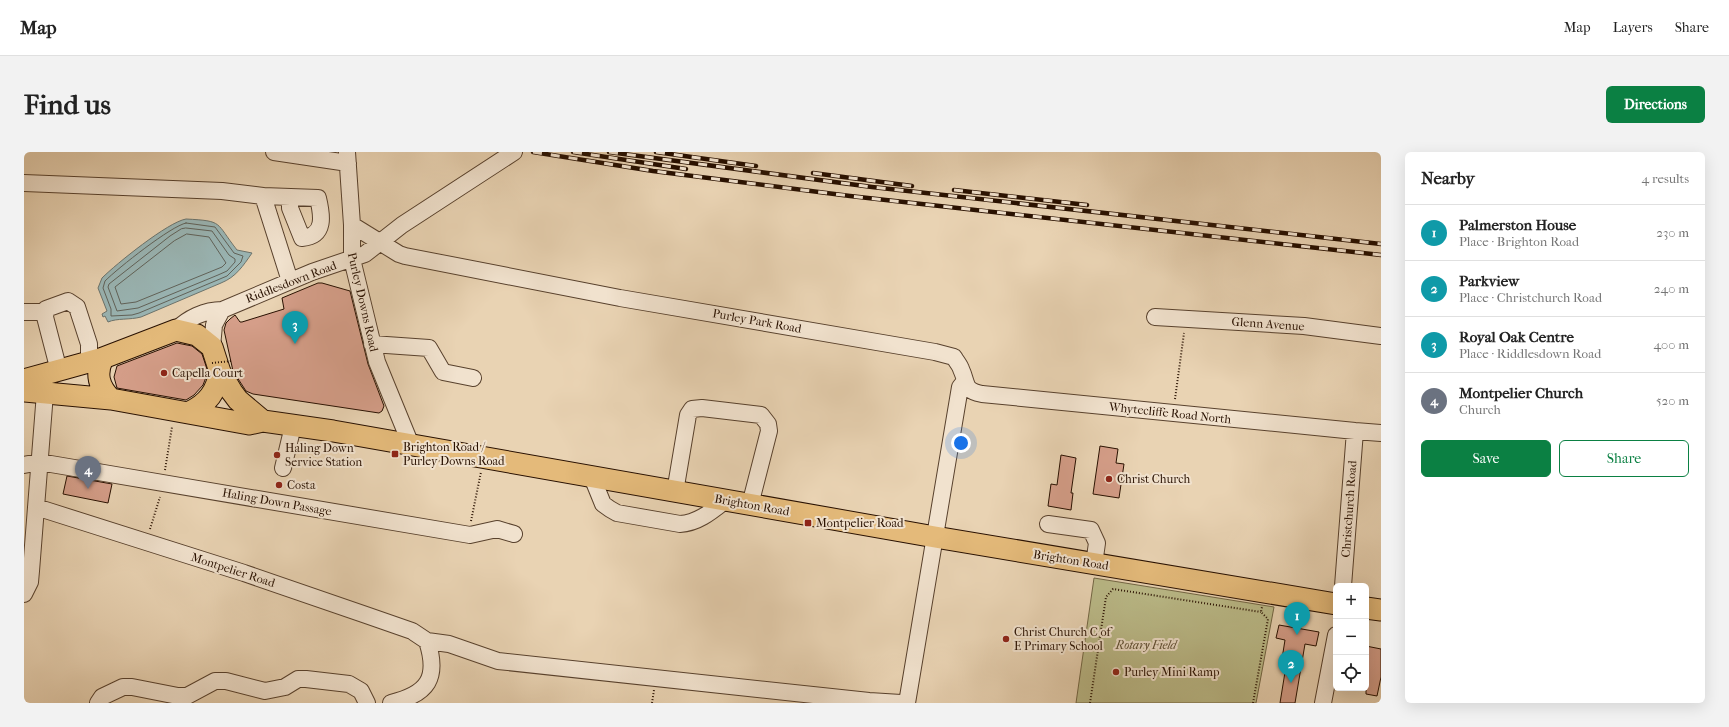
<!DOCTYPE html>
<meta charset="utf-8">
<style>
body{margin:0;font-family:"IM FELL French Canon",serif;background:#f2f2f2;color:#222}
.controls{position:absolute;right:12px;bottom:12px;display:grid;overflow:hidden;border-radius:6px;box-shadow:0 4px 16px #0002}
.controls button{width:36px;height:36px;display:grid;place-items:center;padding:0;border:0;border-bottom:1px solid #e0e0e0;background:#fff;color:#222;font:20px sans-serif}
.you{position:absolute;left:937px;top:291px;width:14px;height:14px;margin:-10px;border:3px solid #fff;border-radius:50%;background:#1a73e8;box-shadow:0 0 0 6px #1a73e833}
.badge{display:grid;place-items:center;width:26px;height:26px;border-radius:50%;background:#0b8043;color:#fff;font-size:13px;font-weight:700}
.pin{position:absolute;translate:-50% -33px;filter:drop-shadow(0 1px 2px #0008)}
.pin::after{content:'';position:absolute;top:21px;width:14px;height:12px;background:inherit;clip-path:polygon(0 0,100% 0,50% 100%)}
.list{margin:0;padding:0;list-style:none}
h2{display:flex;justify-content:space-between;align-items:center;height:52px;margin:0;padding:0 16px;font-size:17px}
h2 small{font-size:13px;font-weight:400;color:#767676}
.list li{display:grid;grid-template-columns:26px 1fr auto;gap:12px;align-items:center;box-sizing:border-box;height:56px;padding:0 16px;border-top:1px solid #e0e0e0}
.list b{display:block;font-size:15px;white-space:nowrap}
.list p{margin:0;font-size:13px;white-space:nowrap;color:#767676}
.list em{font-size:13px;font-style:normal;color:#767676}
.actions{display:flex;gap:8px;padding:12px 16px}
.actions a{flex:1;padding:9px 0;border:1px solid #0b8043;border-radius:6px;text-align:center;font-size:14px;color:#0b8043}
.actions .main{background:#0b8043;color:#fff}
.icon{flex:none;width:22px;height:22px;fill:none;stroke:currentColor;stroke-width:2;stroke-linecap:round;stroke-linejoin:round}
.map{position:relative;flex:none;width:1357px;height:551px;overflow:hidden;border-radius:6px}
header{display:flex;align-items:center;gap:24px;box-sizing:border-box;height:56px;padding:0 20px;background:#fff;border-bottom:1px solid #e0e0e0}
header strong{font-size:19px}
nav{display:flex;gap:22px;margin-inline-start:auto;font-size:14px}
.intro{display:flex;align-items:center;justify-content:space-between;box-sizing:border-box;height:96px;padding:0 24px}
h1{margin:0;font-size:28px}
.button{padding:10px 18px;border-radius:6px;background:#0b8043;color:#fff;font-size:14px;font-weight:700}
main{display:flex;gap:24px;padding:0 24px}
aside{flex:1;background:#fff;border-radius:6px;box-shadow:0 4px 16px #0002}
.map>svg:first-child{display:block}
</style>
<header>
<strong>Map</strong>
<nav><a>Map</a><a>Layers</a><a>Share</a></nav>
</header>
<div class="intro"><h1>Find us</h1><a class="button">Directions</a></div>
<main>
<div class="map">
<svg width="1357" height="551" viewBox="0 0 1357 551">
<rect width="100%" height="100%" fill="#e9d3b3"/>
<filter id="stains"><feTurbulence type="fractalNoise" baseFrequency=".005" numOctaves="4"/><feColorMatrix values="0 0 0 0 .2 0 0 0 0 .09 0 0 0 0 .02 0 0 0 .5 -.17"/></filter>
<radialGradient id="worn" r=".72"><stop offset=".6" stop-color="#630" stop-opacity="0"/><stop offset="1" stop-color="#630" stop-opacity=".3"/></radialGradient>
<path fill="#bbbb89" stroke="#726644" d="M 1070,426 L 1250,455 L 1232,551 L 1052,551 Z"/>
<path fill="#9ab6b5" stroke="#6c746d" d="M 162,67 C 200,69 191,70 213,98 L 228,101 C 219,114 212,125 197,131 L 117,165 C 106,168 93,166 84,170 L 81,164 L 79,165 L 78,162 L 83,159 L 74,136 L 78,126 C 92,112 144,70 162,67 Z"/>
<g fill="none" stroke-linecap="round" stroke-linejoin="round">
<path stroke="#61635a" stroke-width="1" d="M 162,71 L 191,75 L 210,101 L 219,104 L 217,110 L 203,124 L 115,161 L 108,163 L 87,164 L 87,157 L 79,136 L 81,129 C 94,116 147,74 162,71 Z
M 162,76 L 188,79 L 205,103 L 211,107 L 211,110 L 203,119 L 194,123 L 114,156 L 93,159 L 84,135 L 85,132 L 146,84 L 157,77 Z
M 163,82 L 185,85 L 202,111 L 198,115 L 112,150 L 97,152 L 91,135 L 150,89 Z"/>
</g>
<path fill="#d59e89" stroke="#281000" d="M 294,131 L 298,131 L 326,139 L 344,212 L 360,254 L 358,259 L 355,261 L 229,242 L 222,239 L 209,219 L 200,178 L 202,171 L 206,167 L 211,163 L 216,170 L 218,170 L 260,157 L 258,146 Z
M 153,191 L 168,194 L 178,202 L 184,220 L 179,233 L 170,243 L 162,248 L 93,236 L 90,225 L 93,214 Z
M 1076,294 L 1094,297 L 1092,311 L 1100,312 L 1095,346 L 1069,342 Z
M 1037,303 L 1052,306 L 1047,341 L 1049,341 L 1047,358 L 1024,354 L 1027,332 L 1033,333 Z
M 43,324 L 88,332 L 84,351 L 39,342 Z
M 1255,473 L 1295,480 L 1292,494 L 1281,492 L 1271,551 L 1256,551 L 1262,514 L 1257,513 L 1261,488 L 1252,486 Z
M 1342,494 L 1357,497 L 1357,525 L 1353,544 L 1342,542 Z"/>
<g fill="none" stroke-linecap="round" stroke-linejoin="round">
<defs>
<path id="minor" d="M 250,0 L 324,11
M 323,0 L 328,73 L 328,107 L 353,210 L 387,293
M 0,31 L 198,39 L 239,44 L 266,129
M 239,44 L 294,46 C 298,63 302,84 278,86 L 266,56 L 266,46
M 328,73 L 375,102 L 381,104 L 596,146 L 911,200 L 930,205 C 932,209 936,213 937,217 C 944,232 939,238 958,242 L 1331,279 L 1357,281
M 0,160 L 22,160
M 1131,165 L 1280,174 L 1357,184
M 152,178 C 164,166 181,158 198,158 L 288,120 L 341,102 L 378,73 L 490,0
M 348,192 L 405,196 L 419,220 L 449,226
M 188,195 L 190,173 L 198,158
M 35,219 L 21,165 L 22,157 L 44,149 L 53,155 L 65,192 L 65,210
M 0,313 L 15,310 L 446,383 L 473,377 L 490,382
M 259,316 L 269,274
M 568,325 L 579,352 L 586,357 L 593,361 L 656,372 C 674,371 688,359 702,348
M 651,340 L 664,263 L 668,257 L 678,256 L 737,263 L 744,272 L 745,279 L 726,353
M 12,355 L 220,421 L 342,463 L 388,479 L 403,489 L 425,492 L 474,509 L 845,549 L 877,551
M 1024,372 L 1067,378 L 1073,391 L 1070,412
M 1319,434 L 1331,279
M 0,442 L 6,430 L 7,419 L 21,241
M 74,551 L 78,545 L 99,535 L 108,535 L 154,544 L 163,544 L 191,529 L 202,529 L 241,539 L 261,535 L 274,527 L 282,527 L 325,532 L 337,539 L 343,551
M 367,551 C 404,542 415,526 403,489
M 883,551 L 936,235 L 940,230
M 1299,551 L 1312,483"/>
<path id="major" d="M 79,206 C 71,222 75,235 87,247
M 0,228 L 79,206 L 152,178 L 173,183 L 188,195 L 196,220 L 208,240 L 214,248 L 239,269
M 0,239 L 87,247 L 225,272 L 239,269 L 309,279 L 911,385 L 1312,452
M 166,260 C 184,251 192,240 196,220
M 1342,456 L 1357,458"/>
</defs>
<use href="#minor" stroke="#58412d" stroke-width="18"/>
<use href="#major" stroke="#281000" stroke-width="23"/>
<path stroke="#281000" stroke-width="2" stroke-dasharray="1 2" stroke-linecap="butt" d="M 1151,247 L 1160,181
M 141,318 L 148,275
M 447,369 L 457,320
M 126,377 L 136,345
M 628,551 L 630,538
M 1066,551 L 1082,445 L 1089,437 L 1237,460
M 1229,551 L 1244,467 L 1237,460 L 1238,455"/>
<use href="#minor" stroke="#f1e2ce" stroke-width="16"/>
<use href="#major" stroke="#e4ba7a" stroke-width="21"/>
<defs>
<path id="rail" d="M 509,0 L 629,19 L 826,44 L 1357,103
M 549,0 L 662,17
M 585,0 L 848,35 L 1357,92
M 632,0 L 732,14
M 789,21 L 888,34
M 930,38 L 1063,53"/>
</defs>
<use href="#rail" stroke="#281000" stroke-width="4.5"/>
<use href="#rail" stroke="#f1e2ce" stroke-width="3" stroke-dasharray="9" stroke-linecap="butt"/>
<path stroke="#281000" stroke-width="2" stroke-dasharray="1 2" stroke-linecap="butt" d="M 188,211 L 207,209"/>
</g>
<g fill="#8f2418" stroke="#f1e2ce" stroke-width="1.5">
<circle cx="140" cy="221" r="4"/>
<rect x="367" y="298" width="8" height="8" rx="2"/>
<circle cx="253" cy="303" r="4"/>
<circle cx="1085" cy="327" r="4"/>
<circle cx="255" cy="333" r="4"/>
<rect x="780" y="367" width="8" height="8" rx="2"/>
<circle cx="982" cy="487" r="4"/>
<circle cx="1092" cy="520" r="4"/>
</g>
<g text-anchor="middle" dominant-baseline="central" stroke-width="4" stroke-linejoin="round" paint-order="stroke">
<g font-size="12" fill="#281000" stroke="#f1e2ce">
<text transform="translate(267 130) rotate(-21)">Riddlesdown Road</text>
<text transform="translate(339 150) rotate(77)">Purley Downs Road</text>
<text transform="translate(733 169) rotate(10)">Purley Park Road</text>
<text transform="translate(1244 172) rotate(4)">Glenn Avenue</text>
<text transform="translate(1146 261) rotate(6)">Whytecliffe Road North</text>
<text transform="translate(253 350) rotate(10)">Haling Down Passage</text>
<text transform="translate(728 353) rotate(10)">Brighton Road</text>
<text transform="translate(1325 357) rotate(-86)">Christchurch Road</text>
<text transform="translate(1047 408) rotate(9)">Brighton Road</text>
<text transform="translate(209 418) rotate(18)">Montpelier Road</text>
</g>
<g font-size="12" fill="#281000" stroke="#f1e2ce" text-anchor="start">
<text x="148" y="221">Capella Court</text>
<text x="379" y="295">Brighton Road /<tspan x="379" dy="14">Purley Downs Road</tspan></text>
<text x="261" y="296">Haling Down<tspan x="261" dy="14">Service Station</tspan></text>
<text x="1093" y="327">Christ Church</text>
<text x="263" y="333">Costa</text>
<text x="792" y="371">Montpelier Road</text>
<text x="990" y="480">Christ Church C of<tspan x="990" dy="14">E Primary School</tspan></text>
<text x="1100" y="520">Purley Mini Ramp</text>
</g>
<g font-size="12" font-style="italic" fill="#5b4c30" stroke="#f1e2ce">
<text x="1122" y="493">Rotary Field</text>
</g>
</g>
<rect width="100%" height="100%" filter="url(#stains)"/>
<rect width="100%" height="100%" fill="url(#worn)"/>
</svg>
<div class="controls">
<button>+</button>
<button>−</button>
<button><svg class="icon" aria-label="locate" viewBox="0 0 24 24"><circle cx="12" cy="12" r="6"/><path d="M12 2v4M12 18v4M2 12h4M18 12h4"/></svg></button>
</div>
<div class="you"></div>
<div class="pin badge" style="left:1273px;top:483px;background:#0f9aa8">1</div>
<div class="pin badge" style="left:1267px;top:531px;background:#0f9aa8">2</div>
<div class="pin badge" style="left:271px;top:192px;background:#0f9aa8">3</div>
<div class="pin badge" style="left:64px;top:337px;background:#6b7280">4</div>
</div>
<aside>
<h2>Nearby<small>4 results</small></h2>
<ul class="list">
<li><span class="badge" style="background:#0f9aa8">1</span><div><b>Palmerston House</b><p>Place · Brighton Road</p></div><em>230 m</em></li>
<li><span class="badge" style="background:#0f9aa8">2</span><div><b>Parkview</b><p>Place · Christchurch Road</p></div><em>240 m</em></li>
<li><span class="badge" style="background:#0f9aa8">3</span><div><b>Royal Oak Centre</b><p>Place · Riddlesdown Road</p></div><em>400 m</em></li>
<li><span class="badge" style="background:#6b7280">4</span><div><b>Montpelier Church</b><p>Church</p></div><em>520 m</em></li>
</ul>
<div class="actions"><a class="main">Save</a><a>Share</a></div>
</aside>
</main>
